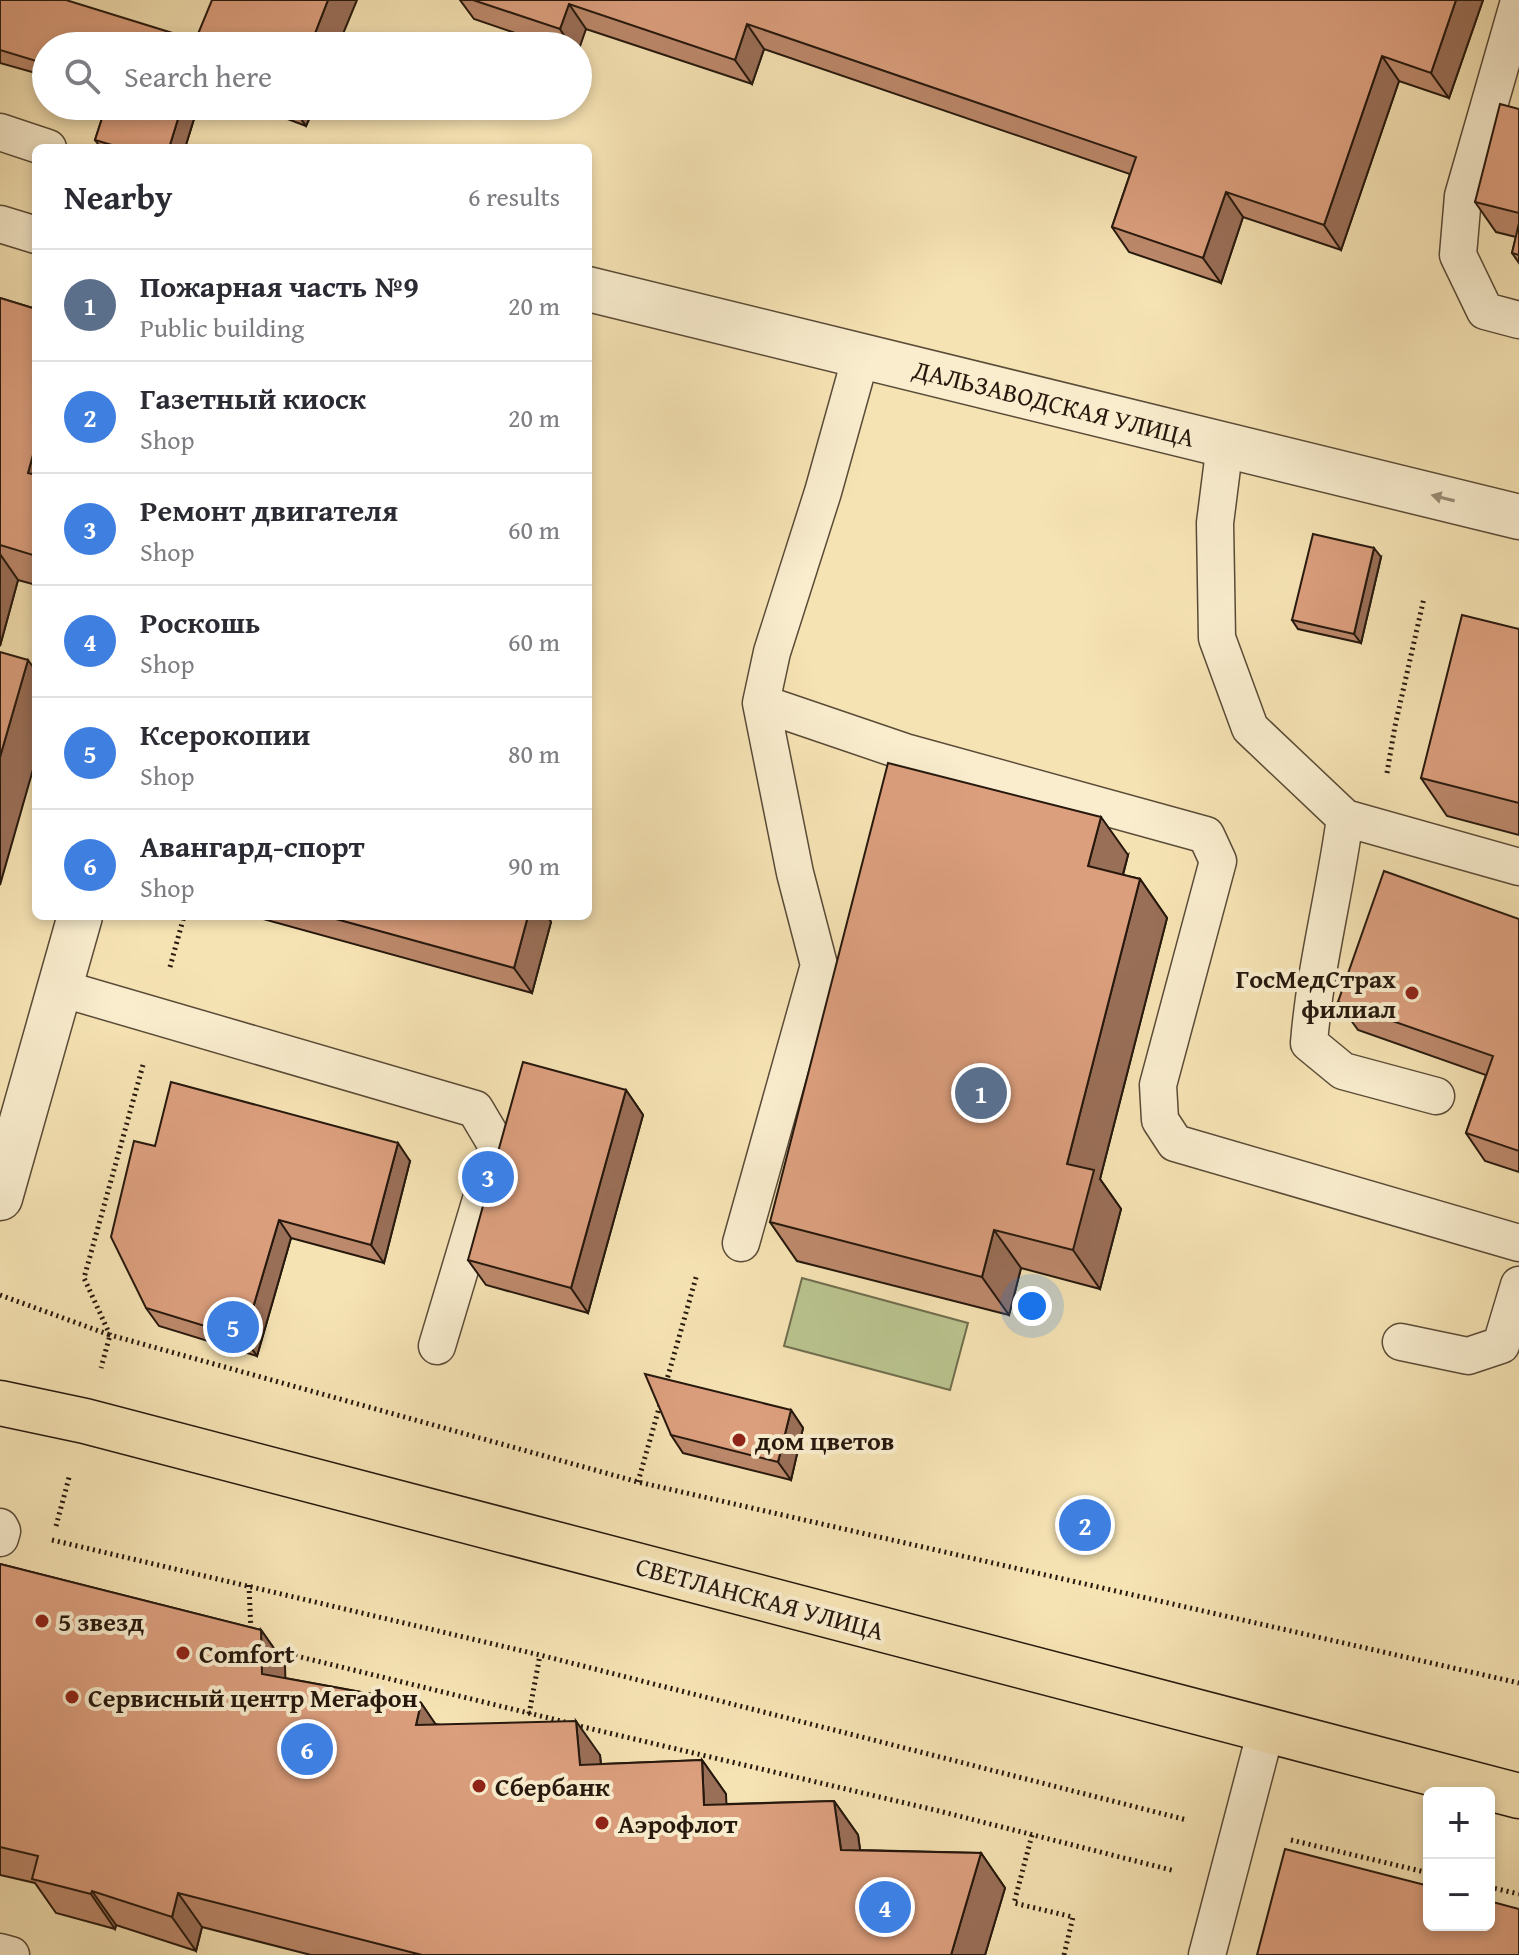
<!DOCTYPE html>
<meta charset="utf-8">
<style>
body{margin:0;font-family:"Gentium Book Plus",serif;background:#f7f7f7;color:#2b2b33}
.controls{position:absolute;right:24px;bottom:24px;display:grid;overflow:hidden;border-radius:12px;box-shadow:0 4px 12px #0003}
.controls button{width:72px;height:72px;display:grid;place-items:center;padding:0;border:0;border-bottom:2px solid #e1e1e2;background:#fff;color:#2b2b33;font:40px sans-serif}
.you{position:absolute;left:1032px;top:1306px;width:28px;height:28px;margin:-20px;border:6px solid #fff;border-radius:50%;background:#1a73e8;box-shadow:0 0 0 12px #1a73e833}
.badge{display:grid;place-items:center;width:52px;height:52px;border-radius:50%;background:#db2777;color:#fff;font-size:26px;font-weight:700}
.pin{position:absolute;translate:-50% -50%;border:4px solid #fff;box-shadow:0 2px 8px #0006}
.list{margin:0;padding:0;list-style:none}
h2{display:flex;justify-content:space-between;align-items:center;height:104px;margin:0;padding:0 32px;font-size:34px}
h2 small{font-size:26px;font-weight:400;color:#7c7c81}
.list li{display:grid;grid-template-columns:52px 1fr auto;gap:24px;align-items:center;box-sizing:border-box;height:112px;padding:0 32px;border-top:2px solid #e1e1e2}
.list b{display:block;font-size:30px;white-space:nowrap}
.list p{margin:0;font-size:26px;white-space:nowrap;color:#7c7c81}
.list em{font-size:26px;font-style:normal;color:#7c7c81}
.icon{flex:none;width:44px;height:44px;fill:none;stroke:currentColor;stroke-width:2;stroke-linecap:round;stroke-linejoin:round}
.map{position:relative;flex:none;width:1519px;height:1955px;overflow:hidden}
.search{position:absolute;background:#fff;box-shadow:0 4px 12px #0003;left:32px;top:32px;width:560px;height:88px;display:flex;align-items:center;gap:20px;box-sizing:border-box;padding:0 28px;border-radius:44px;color:#7c7c81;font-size:30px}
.panel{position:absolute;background:#fff;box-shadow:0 4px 12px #0003;left:32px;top:144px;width:560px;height:776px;border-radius:12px}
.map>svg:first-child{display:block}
</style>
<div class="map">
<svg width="1519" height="1955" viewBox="0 0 1519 1955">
<rect width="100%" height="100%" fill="#f6e3b4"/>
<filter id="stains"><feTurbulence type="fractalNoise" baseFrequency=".0025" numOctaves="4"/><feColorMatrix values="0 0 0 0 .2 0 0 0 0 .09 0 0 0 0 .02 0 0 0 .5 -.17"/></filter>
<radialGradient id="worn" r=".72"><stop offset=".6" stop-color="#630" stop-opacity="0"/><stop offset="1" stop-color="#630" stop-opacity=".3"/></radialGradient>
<path fill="#bac48f" stroke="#706e4e" stroke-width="2" d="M 802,1278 L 968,1323 L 950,1390 L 784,1346 Z"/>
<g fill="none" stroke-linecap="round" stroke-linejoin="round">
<defs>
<path id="service" d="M 1519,1 L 1463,196 L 1458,255 L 1485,311 L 1519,320
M 0,132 L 48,148
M 0,224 L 36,235
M 861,356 L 823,492 L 772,652 L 761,703 L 905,752 L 1206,835 L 1218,861 L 1158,1085 L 1160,1120 L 1175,1143 L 1519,1243
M 1225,444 L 1215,523 L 1217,638 L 1250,728 L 1345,818 L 1519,867
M 1345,818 C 1335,893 1315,967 1309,1043 L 1343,1071 L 1436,1096
M 60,988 L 475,1109 L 497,1146 L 437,1346
M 741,1243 L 819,965 L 795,873 L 761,703
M 1401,1342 L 1468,1356 L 1501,1345 L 1519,1285
M 0,1527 L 2,1531 L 0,1538
M 0,1952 L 11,1955
M 1207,1955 L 1266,1730"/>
<path id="minor" d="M 588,289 L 1519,517
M 0,1198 L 80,916"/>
<path id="primary" d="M 0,1403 L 85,1421 L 1519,1796"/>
</defs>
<use href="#service" stroke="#5a4b37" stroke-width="39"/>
<use href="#minor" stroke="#5a4b37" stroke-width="47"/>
<use href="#primary" stroke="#26180d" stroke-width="47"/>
<path stroke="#26180d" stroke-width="5" stroke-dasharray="2 4" stroke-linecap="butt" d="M 1387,773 L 1395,726 L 1424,598
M 170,967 L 184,916
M 143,1065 L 84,1278 L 110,1335 L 638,1482 L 1519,1683
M 0,1295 L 110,1335 L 101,1368
M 666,1383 L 697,1274
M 638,1482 L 661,1401
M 56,1526 L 70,1474
M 52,1540 L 540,1655 L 1187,1820
M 249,1585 L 251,1632
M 272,1650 L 565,1722
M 529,1714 L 540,1655
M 575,1725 L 939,1811 L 1175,1871
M 1032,1835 L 1014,1903 L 1073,1917 L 1064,1955
M 1291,1840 L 1429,1873
M 1489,1887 L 1519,1894"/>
<use href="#service" stroke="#f9edce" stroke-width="36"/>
<use href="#minor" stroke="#f9edce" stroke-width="44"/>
<use href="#primary" stroke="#f6e3b4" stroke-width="44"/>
</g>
<path fill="#bd896c" stroke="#26180d" stroke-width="2" d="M 0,0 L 195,40 L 338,46 L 46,46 L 46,76 L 0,63 Z
M 460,0 L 1483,0 L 1449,98 L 1399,81 L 1341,250 L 1243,217 L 1221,283 L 1129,252 L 1112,227 L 1130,174 L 764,49 L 752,84 L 586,29 L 578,46 L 553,46 L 474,19 Z
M 106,106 L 198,106 L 185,148 L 101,148 L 95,140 Z
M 253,106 L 315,106 L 306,126 Z
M 1519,109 L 1519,263 L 1512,253 L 1516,237 L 1496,232 L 1475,202 Z
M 0,298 L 36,309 L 36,585 L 18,580 L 0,646 Z
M 1381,557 L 1361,643 L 1298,629 L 1292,620 Z
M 1519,629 L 1519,835 L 1447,816 L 1421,778 Z
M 1128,855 L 1123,875 L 1140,879 L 1167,918 L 1100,1179 L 1121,1209 L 1100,1289 L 1021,1268 L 1009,1315 L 797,1261 L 770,1222 Z
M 252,916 L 547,916 L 551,922 L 532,993 Z
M 1519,919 L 1519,1172 L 1485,1161 L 1466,1133 L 1486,1075 L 1358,1030 L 1338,1002 Z
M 626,1090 L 643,1115 L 588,1313 L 486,1285 L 468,1260 Z
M 155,1146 L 410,1161 L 384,1263 L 291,1238 L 257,1356 L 159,1326 L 146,1308 Z
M 791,1410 L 803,1428 L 791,1480 L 683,1453 L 671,1435 Z
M 0,1564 L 261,1630 L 285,1664 L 285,1678 L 421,1703 L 435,1724 L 600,1755 L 601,1764 L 702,1760 L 726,1794 L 726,1804 L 834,1801 L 858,1835 L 860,1850 L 981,1853 L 1005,1888 L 985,1955 L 311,1955 L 202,1927 L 196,1951 L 116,1925 L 115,1929 L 56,1913 L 35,1883 L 0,1875 Z"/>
<path fill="#9a6f58" stroke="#26180d" stroke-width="2" d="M 328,0 L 357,0 L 338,46 L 310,46 Z
M 1456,0 L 1483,0 L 1449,98 L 1431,73 Z
M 569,4 L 586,29 L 578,52 L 578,46 L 571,46 L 560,29 Z
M 747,24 L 764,49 L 752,84 L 735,60 Z
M 1382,56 L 1399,81 L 1341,250 L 1324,225 Z
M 182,106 L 198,106 L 185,148 L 169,148 Z
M 292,106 L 315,106 L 306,126 Z
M 1226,192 L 1243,217 L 1221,283 L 1203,258 Z
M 36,444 L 36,484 L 28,473 Z
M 1374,548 L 1381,557 L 1361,643 L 1354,634 Z
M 0,554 L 18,580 L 0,646 Z
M 28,660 L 36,671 L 36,759 L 0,885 L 0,757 Z
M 1101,817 L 1128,855 L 1115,904 L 1088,866 Z
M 1140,879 L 1167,918 L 1100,1179 L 1121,1209 L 1100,1289 L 1073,1250 L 1067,1164 Z
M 528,916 L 547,916 L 551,922 L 532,993 L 514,968 Z
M 626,1090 L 643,1115 L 588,1313 L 571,1288 Z
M 398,1143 L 410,1161 L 384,1263 L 371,1245 Z
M 279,1220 L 291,1238 L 257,1356 L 244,1338 Z
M 994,1230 L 1021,1268 L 1009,1315 L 982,1277 Z
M 791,1410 L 803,1428 L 791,1480 L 778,1462 Z
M 261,1630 L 285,1664 L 286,1708 L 262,1674 Z
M 421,1703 L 445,1738 L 416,1725 Z
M 576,1721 L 600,1755 L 604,1799 L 580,1765 Z
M 702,1760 L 726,1794 L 728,1839 L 704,1805 Z
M 834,1801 L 858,1835 L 865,1884 L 841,1850 Z
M 981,1853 L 1005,1888 L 985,1955 L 951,1955 Z
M 92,1891 L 116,1925 L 115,1929 L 91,1894 Z
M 178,1893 L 202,1927 L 196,1951 L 172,1917 Z"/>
<path fill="#dc9f7e" stroke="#26180d" stroke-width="2" d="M 0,0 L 66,0 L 195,40 L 193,46 L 46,46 L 46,64 L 0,50 Z
M 212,0 L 328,0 L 310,46 L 193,46 Z
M 473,0 L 1456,0 L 1431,73 L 1382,56 L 1324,225 L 1226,192 L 1203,258 L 1112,227 L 1136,157 L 747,24 L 735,60 L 569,4 L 560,29 Z
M 1500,104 L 1519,109 L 1519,213 L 1475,202 Z
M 106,106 L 182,106 L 169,148 L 122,148 L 95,140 Z
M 1519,223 L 1519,255 L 1512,253 Z
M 0,298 L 36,309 L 36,444 L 28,473 L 36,475 L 36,556 L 0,545 Z
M 1313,534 L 1374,548 L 1354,634 L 1292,620 Z
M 1462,615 L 1519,629 L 1519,803 L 1421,778 Z
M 0,652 L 28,660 L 0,757 Z
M 888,763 L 1101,817 L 1088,866 L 1140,879 L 1067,1164 L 1094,1170 L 1073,1250 L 994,1230 L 982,1277 L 770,1222 Z
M 1384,871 L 1519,919 L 1519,1151 L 1466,1133 L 1493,1056 L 1338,1002 Z
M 325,916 L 528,916 L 514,968 Z
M 523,1062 L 626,1090 L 571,1288 L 468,1260 Z
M 171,1082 L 398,1143 L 371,1245 L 279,1220 L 244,1338 L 146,1308 L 111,1237 L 134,1141 L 155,1146 Z
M 645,1374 L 791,1410 L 778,1462 L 671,1435 Z
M 0,1564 L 261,1630 L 262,1674 L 421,1703 L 416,1725 L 576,1721 L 580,1765 L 702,1760 L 704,1805 L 834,1801 L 841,1850 L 981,1853 L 951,1955 L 422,1955 L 178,1893 L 172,1917 L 92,1891 L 91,1894 L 32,1879 L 38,1856 L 0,1847 Z
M 1285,1849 L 1429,1886 L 1429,1925 L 1489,1925 L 1489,1901 L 1519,1909 L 1519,1955 L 1257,1955 Z"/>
<defs><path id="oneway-solid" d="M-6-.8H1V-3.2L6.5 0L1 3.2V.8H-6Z" transform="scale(2)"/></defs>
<use fill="#9a8d77" href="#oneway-solid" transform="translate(1443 498) rotate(-166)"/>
<g fill="#8f2418" stroke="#f9edce" stroke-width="3">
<circle cx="1412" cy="993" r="8"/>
<circle cx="739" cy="1440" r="8"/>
<circle cx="42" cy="1621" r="8"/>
<circle cx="183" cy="1653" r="8"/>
<circle cx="72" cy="1697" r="8"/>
<circle cx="479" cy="1786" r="8"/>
<circle cx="602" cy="1823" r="8"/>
</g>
<g text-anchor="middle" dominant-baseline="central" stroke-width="8" stroke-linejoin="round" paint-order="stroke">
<g font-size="26" fill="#26180d" stroke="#f9edce">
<text transform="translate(1054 403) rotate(14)">ДАЛЬЗАВОДСКАЯ УЛИЦА</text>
<text transform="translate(760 1598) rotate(15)">СВЕТЛАНСКАЯ УЛИЦА</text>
</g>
<g font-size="26" font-weight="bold" fill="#26180d" stroke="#f9edce" text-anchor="start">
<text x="1396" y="978" text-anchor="end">ГосМедСтрах<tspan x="1396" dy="30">филиал</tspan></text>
<text x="755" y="1440">дом цветов</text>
<text x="58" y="1621">5 звезд</text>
<text x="199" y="1653">Comfort</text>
<text x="88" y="1697">Сервисный центр Мегафон</text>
<text x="495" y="1786">Сбербанк</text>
<text x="618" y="1823">Аэрофлот</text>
</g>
</g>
<rect width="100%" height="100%" filter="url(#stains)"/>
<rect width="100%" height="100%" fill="url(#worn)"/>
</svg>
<div class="controls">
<button>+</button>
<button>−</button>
</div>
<div class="you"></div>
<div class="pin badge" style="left:981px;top:1093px;background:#5c6f8a">1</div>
<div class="pin badge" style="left:1085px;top:1525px;background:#3f7fe0">2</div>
<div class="pin badge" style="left:488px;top:1177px;background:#3f7fe0">3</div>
<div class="pin badge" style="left:885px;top:1907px;background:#3f7fe0">4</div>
<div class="pin badge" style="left:233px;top:1327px;background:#3f7fe0">5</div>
<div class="pin badge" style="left:307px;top:1749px;background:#3f7fe0">6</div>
<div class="search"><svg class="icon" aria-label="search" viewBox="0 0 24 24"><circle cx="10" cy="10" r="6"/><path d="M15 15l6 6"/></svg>Search here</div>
<section class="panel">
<h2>Nearby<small>6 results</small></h2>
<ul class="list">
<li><span class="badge" style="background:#5c6f8a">1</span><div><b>Пожарная часть №9</b><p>Public building</p></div><em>20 m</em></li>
<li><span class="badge" style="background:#3f7fe0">2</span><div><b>Газетный киоск</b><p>Shop</p></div><em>20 m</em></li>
<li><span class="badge" style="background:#3f7fe0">3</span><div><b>Ремонт двигателя</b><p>Shop</p></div><em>60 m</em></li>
<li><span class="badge" style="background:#3f7fe0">4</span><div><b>Роскошь</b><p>Shop</p></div><em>60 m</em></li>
<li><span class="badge" style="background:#3f7fe0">5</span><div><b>Ксерокопии</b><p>Shop</p></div><em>80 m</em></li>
<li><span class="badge" style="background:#3f7fe0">6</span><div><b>Авангард-спорт</b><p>Shop</p></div><em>90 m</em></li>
</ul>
</section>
</div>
